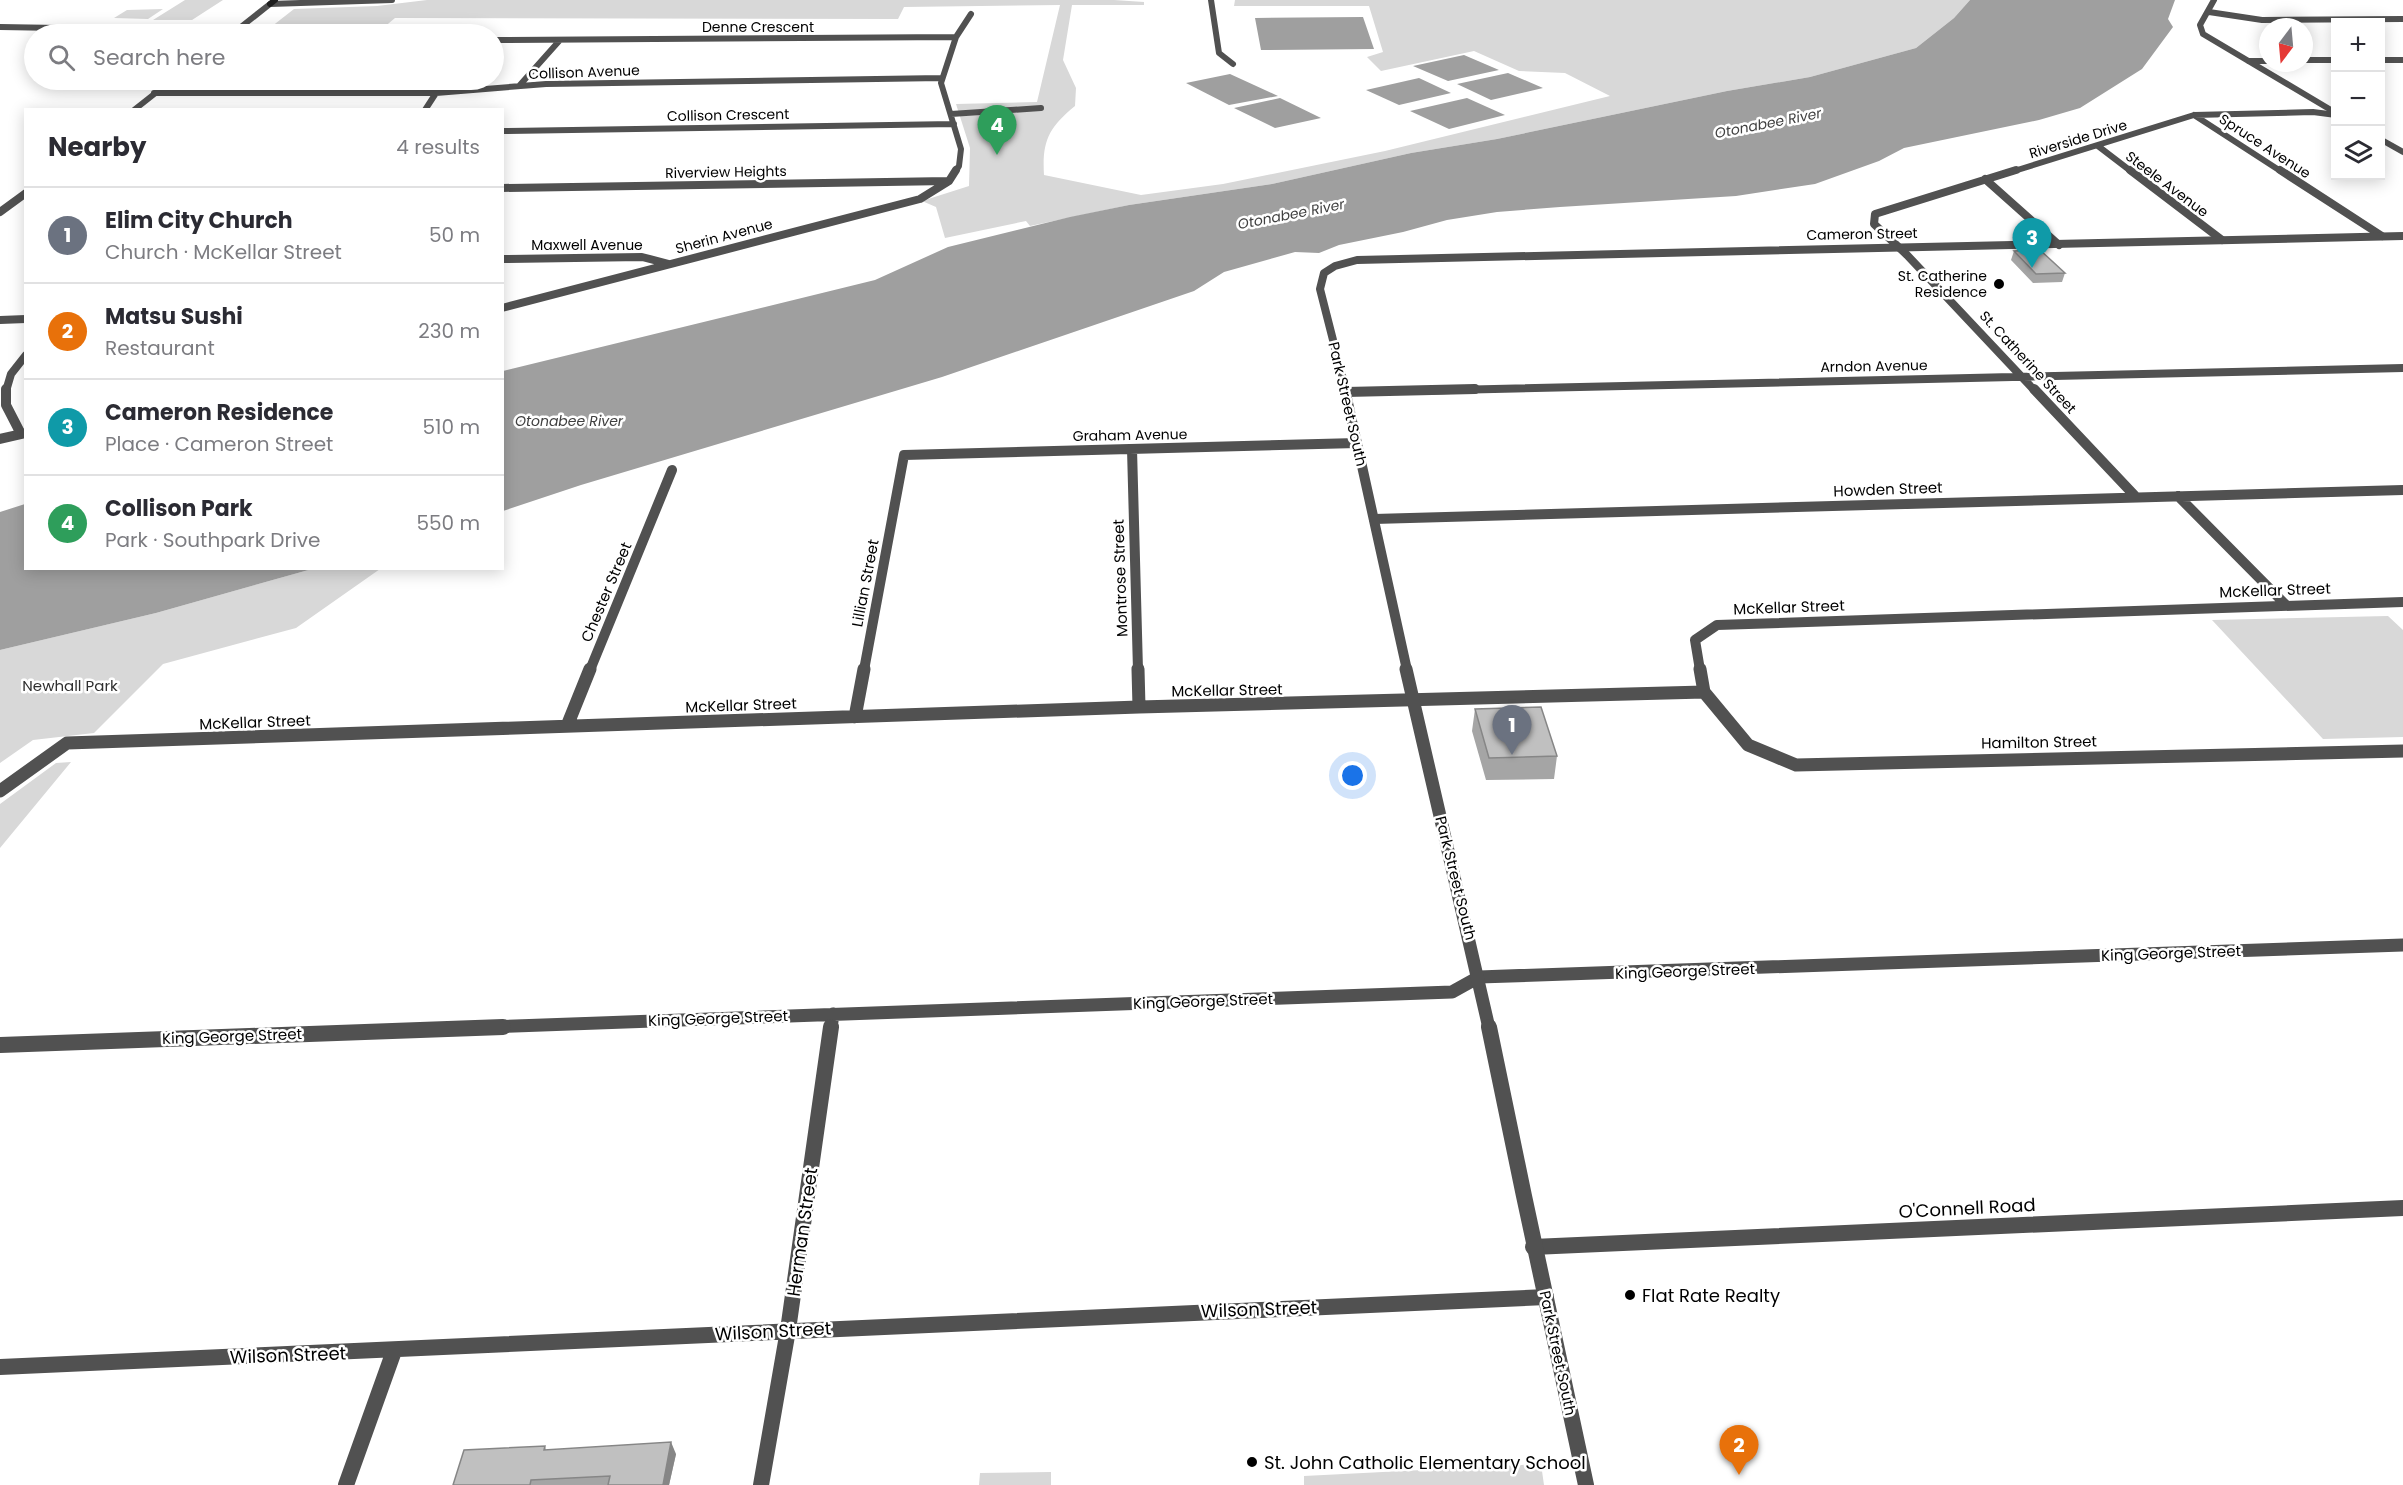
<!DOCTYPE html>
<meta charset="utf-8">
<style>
body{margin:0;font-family:Poppins,sans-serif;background:#f7f7f7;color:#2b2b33}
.controls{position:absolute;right:18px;top:18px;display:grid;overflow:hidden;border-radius:0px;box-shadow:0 3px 15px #0003}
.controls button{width:54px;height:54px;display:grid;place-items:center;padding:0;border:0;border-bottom:2px solid #e1e1e2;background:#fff;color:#2b2b33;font:30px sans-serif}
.compass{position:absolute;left:2259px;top:18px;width:54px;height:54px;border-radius:50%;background:#fff;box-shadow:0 3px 15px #0003;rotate:196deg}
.you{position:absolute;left:1353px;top:776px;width:21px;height:21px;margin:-15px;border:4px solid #fff;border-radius:50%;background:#1a73e8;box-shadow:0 0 0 9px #1a73e833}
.badge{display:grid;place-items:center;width:39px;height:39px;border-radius:50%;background:#000;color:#fff;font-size:20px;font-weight:700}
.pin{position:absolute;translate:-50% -50px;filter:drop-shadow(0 2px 3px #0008)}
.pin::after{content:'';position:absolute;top:32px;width:21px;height:18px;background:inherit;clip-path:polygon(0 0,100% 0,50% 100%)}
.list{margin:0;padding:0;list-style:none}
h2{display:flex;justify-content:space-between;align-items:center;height:78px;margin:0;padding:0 24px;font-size:26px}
h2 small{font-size:20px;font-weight:400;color:#7c7c81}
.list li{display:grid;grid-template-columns:39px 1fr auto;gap:18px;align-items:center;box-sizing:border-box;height:96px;padding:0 24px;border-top:2px solid #e1e1e2}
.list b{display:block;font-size:22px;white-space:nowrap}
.list p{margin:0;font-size:20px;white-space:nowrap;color:#7c7c81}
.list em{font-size:20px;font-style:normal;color:#7c7c81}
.icon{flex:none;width:33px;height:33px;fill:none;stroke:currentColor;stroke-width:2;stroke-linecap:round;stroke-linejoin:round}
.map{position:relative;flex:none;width:2403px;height:1485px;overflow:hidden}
.search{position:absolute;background:#fff;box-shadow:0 3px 15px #0003;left:24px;top:24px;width:480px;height:66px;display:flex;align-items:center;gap:15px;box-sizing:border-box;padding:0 21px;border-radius:33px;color:#7c7c81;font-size:22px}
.panel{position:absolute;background:#fff;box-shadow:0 3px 15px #0003;left:24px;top:108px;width:480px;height:462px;border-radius:0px}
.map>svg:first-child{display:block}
</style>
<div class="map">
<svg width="2403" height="1485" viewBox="0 0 2403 1485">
<rect width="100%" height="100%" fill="#fff"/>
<path fill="#d8d8d8" d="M 185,0 L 223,0 L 192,20 L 153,20 Z
M 427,0 L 1114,0 L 1144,2 L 1144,5 L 1072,5 L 1063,60 L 1076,88 L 1075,106 C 1048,128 1042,142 1044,175 L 1141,195 L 1223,184 L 1385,151 L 1610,96 L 1565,73 L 1519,71 L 1474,51 L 1381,71 L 1367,57 L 1383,52 L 1369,6 L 1234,6 L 1235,0 L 1970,0 L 1954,18 L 1916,48 L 1810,77 L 1727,91 L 1497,139 L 1411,153 L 1272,184 L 1129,205 L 1030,226 L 1026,221 L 945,238 L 936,207 L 922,201 L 969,186 L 970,148 L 956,104 L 1037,102 L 1060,5 L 904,7 L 898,19 L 395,18 L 376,34 L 262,34 L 294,9 L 377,6 Z
M 163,9 L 148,19 L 114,18 L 127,10 Z
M 312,569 L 380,569 L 296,628 L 163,664 L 94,733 L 33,740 L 0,763 L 0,650 L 156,613 Z
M 2388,616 L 2403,630 L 2403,737 L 2323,739 L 2212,620 Z
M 71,762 L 0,848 L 0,804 L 56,763 Z
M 1541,1464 L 1544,1485 L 1304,1485 L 1304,1476 Z
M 1051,1472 L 1051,1485 L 979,1485 L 980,1473 Z"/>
<path fill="#9f9f9f" d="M 1970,0 L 2175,0 L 2168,19 L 2173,27 L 2142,69 L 2080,108 L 2039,120 L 1904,148 L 1879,161 L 1815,184 L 1736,196 L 1560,207 L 1497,212 L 1447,220 L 1403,232 L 1339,245 L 1319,253 L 1295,252 L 1224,272 L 1194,291 L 942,377 L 581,485 L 503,511 L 503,371 L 875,280 L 948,247 L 1070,217 L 1129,205 L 1272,184 L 1411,153 L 1497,139 L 1727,91 L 1810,77 L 1916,48 L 1954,18 Z
M 1363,17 L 1374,49 L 1261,50 L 1255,18 Z
M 1464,55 L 1499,70 L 1448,81 L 1413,66 Z
M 1508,73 L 1543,88 L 1491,100 L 1457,84 Z
M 1230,74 L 1278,96 L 1229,105 L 1186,83 Z
M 1419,78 L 1451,93 L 1399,105 L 1366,90 Z
M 1280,98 L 1321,118 L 1275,128 L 1234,108 Z
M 1467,98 L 1505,115 L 1449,129 L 1410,111 Z
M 25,504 L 26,568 L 312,569 L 156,613 L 0,650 L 0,512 Z"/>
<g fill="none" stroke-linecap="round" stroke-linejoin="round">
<path stroke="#515151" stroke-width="6" d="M 1211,0 L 1219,53 L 1233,64
M 494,40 L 956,37
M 2304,60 L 2336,60
M 2380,60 L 2403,60
M 2249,61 L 2268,61
M 519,86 L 560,40
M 154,93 L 436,93 L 546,84 L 942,78
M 425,110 L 436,93
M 951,114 L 1041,108
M 2194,115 L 2282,172
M 502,131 L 954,124
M 2098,146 L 2132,172
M 955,172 L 959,166 L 961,149 L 941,83 L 956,37 L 971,14
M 2011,172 L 2194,115 L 2313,112 L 2336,115"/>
<path stroke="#515151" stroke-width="8" d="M 2016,170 L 1875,214 L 1874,224 L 1907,255 L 2035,391
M 2130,170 L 2222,240
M 2280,170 L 2382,236
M 1985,179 L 2059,245
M 502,188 L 948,181
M 502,259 L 642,257 L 669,264
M 502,308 L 920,199 L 949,181 L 956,170
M 0,320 L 26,319
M 6,391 L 11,374 L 26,355
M 1409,391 L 2403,368"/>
<path stroke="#515151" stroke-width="10" d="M 6,389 L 6,405 L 21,434
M 2034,389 L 2135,496
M 1346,392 L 1475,389
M 0,439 L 26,433
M 1132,449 L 1138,670
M 2178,496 L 2286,605
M 1374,519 L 2403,490
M 590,670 L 672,470
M 864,670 L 904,455 L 1357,443
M 1700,670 L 1695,640 L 1717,625 L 2403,602"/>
<path stroke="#515151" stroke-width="13" d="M 1138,669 L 1139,707
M 1700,669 L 1704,692 L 1748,745 L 1796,765 L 2403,751
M 855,717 L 864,669
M 567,726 L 590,669
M 0,791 L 67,743 L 1139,707 L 1704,692
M 462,1028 L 1452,992 L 1479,977 L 2403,945
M 831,1028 L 833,1014"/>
<path stroke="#515151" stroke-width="16" d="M 0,1045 L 503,1027
M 1533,1247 L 2403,1208
M 0,1367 L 1546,1297
M 346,1485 L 394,1351
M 761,1485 L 788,1330 L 831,1027"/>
<path stroke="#515151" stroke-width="6" d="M 2214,0 L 2200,25 L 2203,34 L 2336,113
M 2209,12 L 2262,20 L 2403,19
M 0,27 L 236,31
M 232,34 L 270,4 L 392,0
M 134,110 L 172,80
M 2380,139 L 2403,152"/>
<path stroke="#515151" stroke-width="8" d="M 0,212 L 26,193
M 1346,391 L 1320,289 L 1324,273 L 1335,266 L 1357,260 L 2403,236"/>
<path stroke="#515151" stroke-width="10" d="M 1345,389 L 1407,670"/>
<path stroke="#515151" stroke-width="13" d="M 1406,669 L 1489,1028"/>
<path stroke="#515151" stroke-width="16" d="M 1489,1027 C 1520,1180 1553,1332 1586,1485"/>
<path stroke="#1e1e1e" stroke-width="6" d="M 270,4 L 275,0"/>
</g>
<path fill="#a5a5a5" d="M 2014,251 L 2065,273 L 2062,282 L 2033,283 L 2011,260 Z
M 1475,709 L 1557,756 L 1554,779 L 1486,780 L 1472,731 Z
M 545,1446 L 546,1450 L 676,1454 L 669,1485 L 453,1485 Z"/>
<path fill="#868686" d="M 671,1442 L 676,1454 L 669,1485 L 663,1485 Z"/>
<path fill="#c0c0c0" stroke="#868686" stroke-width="1.5" d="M 2040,250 L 2065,273 L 2036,274 L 2014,251 Z
M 1541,707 L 1557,756 L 1489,758 L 1475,709 Z
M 671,1442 L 663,1485 L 608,1485 L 610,1476 L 531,1480 L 530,1485 L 453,1485 L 464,1450 L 545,1446 L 544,1450 Z"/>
<g fill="#000" stroke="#fff" stroke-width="2">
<circle cx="1999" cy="284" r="6"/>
<circle cx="1630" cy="1295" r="6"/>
<circle cx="1252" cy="1462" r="6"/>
</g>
<g text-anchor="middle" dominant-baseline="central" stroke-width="5" stroke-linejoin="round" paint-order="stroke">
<g font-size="14" fill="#000" stroke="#fff">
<text x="758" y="27">Denne Crescent</text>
<text transform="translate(584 72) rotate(-2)">Collison Avenue</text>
<text transform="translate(728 115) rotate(-1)">Collison Crescent</text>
<text transform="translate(2078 139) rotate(-17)">Riverside Drive</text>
<text transform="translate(2265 146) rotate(33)">Spruce Avenue</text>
<text transform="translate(726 172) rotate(-1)">Riverview Heights</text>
<text transform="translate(2167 184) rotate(37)">Steele Avenue</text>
<text transform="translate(1862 234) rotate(-1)">Cameron Street</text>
<text transform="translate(724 236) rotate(-15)">Sherin Avenue</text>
<text x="587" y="245">Maxwell Avenue</text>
<text transform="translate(2028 362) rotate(47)">St. Catherine Street</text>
<text transform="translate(1874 366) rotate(-1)">Arndon Avenue</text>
<text transform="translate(1130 435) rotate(-1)">Graham Avenue</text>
</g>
<g font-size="14" font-style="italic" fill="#404040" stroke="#fff">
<text transform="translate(1768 123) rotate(-11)">Otonabee River</text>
<text transform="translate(1291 214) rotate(-11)">Otonabee River</text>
<text x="569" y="421">Otonabee River</text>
</g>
<g font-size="14" fill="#000" stroke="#fff" text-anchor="end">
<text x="1987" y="276">St. Catherine<tspan x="1987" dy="16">Residence</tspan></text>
</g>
<g font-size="15" fill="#000" stroke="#fff">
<text transform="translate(1348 404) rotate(77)">Park Street South</text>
<text transform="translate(1888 489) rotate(-2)">Howden Street</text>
<text transform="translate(1120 578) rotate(-92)">Montrose Street</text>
<text transform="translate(865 583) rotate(-79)">Lillian Street</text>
<text transform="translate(2275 590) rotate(-2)">McKellar Street</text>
<text transform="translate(606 592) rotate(-67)">Chester Street</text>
<text transform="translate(1789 607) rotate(-2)">McKellar Street</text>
<text transform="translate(1227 690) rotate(-1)">McKellar Street</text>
<text transform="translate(741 705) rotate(-2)">McKellar Street</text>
<text transform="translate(255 722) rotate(-2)">McKellar Street</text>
<text transform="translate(2039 742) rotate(-1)">Hamilton Street</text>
<text transform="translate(1456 878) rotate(76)">Park Street South</text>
<text transform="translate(2171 953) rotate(-2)">King George Street</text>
<text transform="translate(1685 971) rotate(-2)">King George Street</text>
<text transform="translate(1203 1001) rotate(-2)">King George Street</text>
<text transform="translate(718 1018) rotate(-2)">King George Street</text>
<text transform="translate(232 1036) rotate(-2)">King George Street</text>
<text transform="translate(1558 1353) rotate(78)">Park Street South</text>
</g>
<g font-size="15" fill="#2f2f2f" stroke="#fff">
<text x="70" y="685">Newhall Park</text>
</g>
<g font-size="18" fill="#000" stroke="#fff">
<text transform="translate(1967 1208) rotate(-3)">O'Connell Road</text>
<text transform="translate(802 1232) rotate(-82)">Herman Street</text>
<text transform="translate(1259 1309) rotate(-2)">Wilson Street</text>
<text transform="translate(773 1331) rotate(-3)">Wilson Street</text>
<text transform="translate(288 1355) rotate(-2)">Wilson Street</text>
</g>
<g font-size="18" fill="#000" stroke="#fff" text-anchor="start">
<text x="1642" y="1295">Flat Rate Realty</text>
<text x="1264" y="1462">St. John Catholic Elementary School</text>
</g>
</g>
</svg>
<div class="controls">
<button>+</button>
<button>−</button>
<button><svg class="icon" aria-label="layers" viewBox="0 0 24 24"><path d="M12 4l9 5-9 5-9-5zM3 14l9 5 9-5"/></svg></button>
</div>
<svg class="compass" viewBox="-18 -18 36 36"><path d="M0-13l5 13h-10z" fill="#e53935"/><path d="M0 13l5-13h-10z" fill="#7c7c81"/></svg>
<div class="you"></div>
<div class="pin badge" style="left:1512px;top:755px;background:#6b7280">1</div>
<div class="pin badge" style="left:1739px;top:1475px;background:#e8710a">2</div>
<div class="pin badge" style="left:2032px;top:268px;background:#0f9aa8">3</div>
<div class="pin badge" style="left:997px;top:155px;background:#2e9e5b">4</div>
<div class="search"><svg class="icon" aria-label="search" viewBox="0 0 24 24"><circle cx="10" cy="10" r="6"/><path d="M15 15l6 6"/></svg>Search here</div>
<section class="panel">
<h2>Nearby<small>4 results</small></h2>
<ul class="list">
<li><span class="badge" style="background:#6b7280">1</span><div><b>Elim City Church</b><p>Church · McKellar Street</p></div><em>50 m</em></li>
<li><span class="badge" style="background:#e8710a">2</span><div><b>Matsu Sushi</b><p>Restaurant</p></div><em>230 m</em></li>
<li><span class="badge" style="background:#0f9aa8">3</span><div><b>Cameron Residence</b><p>Place · Cameron Street</p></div><em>510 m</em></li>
<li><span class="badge" style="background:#2e9e5b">4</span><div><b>Collison Park</b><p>Park · Southpark Drive</p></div><em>550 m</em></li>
</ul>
</section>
</div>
